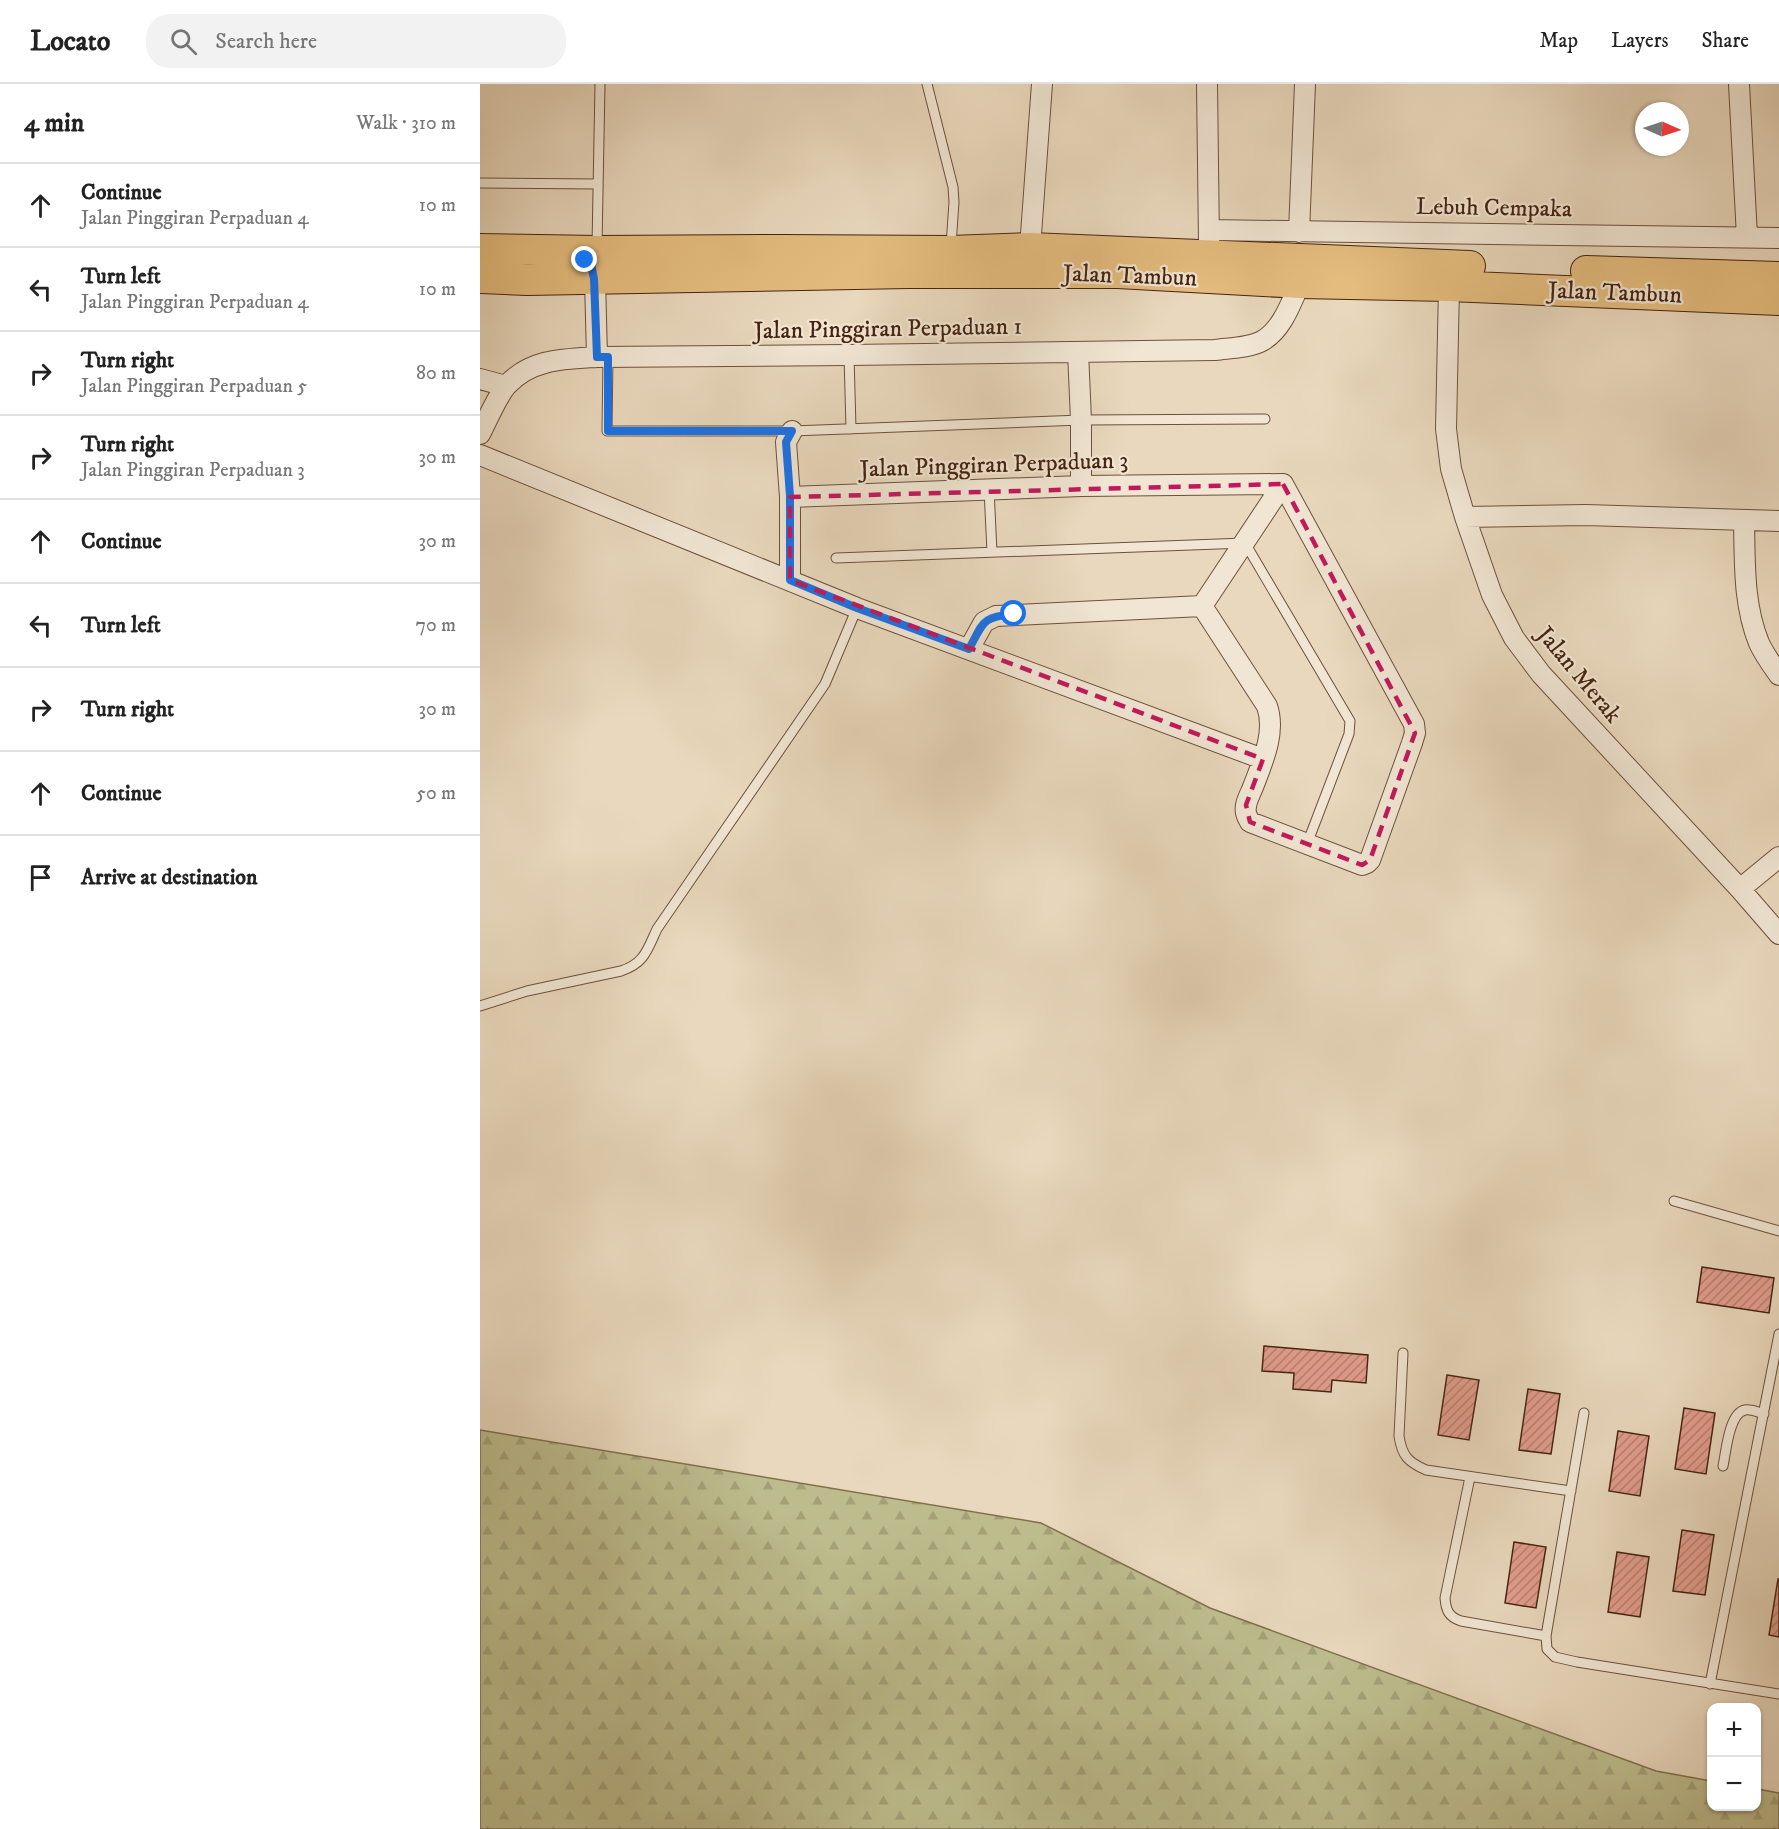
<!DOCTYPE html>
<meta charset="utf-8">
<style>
body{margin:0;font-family:"IM FELL DW Pica",serif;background:#f2f2f2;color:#222}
.controls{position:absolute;right:18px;bottom:18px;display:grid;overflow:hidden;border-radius:12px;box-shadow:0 2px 4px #0004}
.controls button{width:54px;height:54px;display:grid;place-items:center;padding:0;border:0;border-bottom:2px solid #e0e0e0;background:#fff;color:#222;font:30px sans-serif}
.compass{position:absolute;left:1155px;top:18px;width:54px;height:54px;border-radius:50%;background:#fff;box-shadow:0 2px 4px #0004;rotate:93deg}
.stop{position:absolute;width:18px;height:18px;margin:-14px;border:4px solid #1a73e8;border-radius:50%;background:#fff}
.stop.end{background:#1a73e8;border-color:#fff;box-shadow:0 2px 6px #0008}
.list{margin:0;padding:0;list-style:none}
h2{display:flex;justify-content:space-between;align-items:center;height:78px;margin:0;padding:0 24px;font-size:26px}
h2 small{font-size:20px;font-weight:400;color:#767676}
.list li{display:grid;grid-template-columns:39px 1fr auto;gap:18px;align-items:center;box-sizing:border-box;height:84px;padding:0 24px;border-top:2px solid #e0e0e0}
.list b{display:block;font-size:22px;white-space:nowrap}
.list p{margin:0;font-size:20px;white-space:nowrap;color:#767676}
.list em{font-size:20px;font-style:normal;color:#767676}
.icon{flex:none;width:33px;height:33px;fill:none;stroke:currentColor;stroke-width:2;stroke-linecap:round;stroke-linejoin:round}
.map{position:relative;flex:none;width:1299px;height:1745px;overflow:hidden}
header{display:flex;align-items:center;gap:36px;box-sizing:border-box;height:84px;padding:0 30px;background:#fff;border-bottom:2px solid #e0e0e0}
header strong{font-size:28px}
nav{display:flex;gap:33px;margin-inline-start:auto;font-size:21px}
.search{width:420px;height:54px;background:#f2f2f2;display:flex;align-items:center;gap:15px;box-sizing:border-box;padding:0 21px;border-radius:24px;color:#767676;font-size:22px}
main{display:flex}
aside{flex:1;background:#fff}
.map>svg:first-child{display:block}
</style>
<header>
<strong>Locato</strong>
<div class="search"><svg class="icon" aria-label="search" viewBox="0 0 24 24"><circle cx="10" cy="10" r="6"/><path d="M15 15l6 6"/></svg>Search here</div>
<nav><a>Map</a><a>Layers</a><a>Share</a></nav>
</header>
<main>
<aside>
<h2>4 min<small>Walk · 310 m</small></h2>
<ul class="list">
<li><svg class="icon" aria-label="ahead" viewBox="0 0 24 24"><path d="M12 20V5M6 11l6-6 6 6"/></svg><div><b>Continue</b><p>Jalan Pinggiran Perpaduan 4</p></div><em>10 m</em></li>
<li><svg class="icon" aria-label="left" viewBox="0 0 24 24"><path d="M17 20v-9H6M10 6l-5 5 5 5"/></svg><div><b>Turn left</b><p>Jalan Pinggiran Perpaduan 4</p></div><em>10 m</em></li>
<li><svg class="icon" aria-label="right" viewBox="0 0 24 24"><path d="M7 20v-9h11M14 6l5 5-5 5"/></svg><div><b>Turn right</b><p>Jalan Pinggiran Perpaduan 5</p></div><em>80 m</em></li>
<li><svg class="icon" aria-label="right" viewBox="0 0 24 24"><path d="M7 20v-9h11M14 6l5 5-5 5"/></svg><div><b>Turn right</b><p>Jalan Pinggiran Perpaduan 3</p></div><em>30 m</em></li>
<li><svg class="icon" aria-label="ahead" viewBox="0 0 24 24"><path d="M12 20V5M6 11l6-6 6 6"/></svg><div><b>Continue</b></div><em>30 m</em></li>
<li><svg class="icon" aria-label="left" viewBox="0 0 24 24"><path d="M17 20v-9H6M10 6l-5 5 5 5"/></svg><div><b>Turn left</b></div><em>70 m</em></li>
<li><svg class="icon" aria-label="right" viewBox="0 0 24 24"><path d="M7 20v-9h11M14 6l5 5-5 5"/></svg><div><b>Turn right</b></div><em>30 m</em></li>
<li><svg class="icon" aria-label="ahead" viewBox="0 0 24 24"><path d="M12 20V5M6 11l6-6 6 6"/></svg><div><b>Continue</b></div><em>50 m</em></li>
<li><svg class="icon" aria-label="arrive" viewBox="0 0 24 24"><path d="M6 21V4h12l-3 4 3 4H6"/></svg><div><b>Arrive at destination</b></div></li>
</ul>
</aside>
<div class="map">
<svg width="1299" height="1745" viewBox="0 0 1299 1745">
<defs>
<pattern id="forest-firs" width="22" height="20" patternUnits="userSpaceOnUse" patternTransform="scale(1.5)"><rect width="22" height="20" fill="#bdbc8d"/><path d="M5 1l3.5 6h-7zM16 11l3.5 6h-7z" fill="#a4a179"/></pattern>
<pattern id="building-hatch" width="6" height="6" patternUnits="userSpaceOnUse" patternTransform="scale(1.5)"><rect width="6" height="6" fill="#e29d8d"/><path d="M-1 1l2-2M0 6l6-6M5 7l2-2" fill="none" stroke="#b98072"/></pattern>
</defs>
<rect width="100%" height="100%" fill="#e9d8bd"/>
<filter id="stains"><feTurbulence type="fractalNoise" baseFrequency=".00333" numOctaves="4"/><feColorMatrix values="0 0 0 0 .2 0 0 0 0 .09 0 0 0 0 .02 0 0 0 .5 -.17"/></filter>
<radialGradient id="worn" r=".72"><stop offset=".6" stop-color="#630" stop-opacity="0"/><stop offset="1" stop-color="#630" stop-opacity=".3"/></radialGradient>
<path fill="url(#forest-firs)" stroke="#81704e" stroke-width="1.5" d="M 0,1346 L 561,1439 L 730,1524 L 1176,1687 L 1231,1697 L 1232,1722 L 1276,1722 L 1277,1705 L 1299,1709 L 1299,1745 L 0,1745 Z"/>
<path fill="url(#building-hatch)" stroke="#452310" stroke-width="1.5" d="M 1222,1183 L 1294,1194 L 1289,1229 L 1217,1218 Z
M 784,1262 L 888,1271 L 886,1299 L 852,1296 L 851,1308 L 813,1305 L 814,1289 L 782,1287 Z
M 967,1291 L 999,1296 L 989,1356 L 958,1351 Z
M 1048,1305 L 1080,1310 L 1071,1370 L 1039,1366 Z
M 1204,1324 L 1235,1329 L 1226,1390 L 1195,1385 Z
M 1138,1347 L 1169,1352 L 1160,1412 L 1129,1407 Z
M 1202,1446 L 1234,1451 L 1225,1511 L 1193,1507 Z
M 1034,1458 L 1066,1463 L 1056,1524 L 1025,1519 Z
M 1137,1468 L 1169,1473 L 1160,1533 L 1128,1528 Z
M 1298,1495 L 1299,1495 L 1299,1553 L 1289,1551 Z"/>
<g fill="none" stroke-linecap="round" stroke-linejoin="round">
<defs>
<path id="service" d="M 447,0 L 473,103 L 474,118 L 471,162
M 0,99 L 118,100
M 117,162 L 120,0
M 369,271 L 371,345
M 128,273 L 127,347 L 312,347 L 601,336 L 785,335
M 509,405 L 512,468
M 356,474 L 765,459 L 870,637 L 869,650 L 827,760
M 0,922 L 47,907 L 141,887 C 165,879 167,866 177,845 L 345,600 L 377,524
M 1194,1117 L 1299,1147
M 923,1269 L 919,1352 C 922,1372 928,1378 946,1386 L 1091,1407
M 1104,1329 L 1066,1552 L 1067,1565 L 1075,1573 L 1097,1578 L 1299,1610
M 1243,1382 C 1246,1368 1249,1329 1265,1326 C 1271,1325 1278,1328 1284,1330
M 990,1393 L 965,1514 C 966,1527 969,1533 981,1537 L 1066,1552
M 1230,1600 L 1299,1250"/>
<path id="minor" d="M 727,0 L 729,159
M 1259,0 L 1267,153
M 729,146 L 1299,154
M 819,148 L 825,0
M 550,164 L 562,0
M 115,195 L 117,273
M 969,202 L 966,345 L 971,385 L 985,433 L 1012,511 L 1034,554 L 1061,590 L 1260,805 L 1299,850
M 598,268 L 601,336 L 601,402
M 0,295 L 26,302
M 0,350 C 7,337 17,312 27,301 C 51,275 83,275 117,273 L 369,271 L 735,266 C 750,264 769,264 782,257 C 802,246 811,219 820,199
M 0,371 L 377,524 L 783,675
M 310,413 L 306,358 L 312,347
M 985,433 L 1106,431 L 1299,437
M 1264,436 C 1265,477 1263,520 1279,559 C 1284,570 1292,581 1299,591
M 310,496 L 310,413 L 601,402 L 803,400
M 722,522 L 803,400
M 489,565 L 504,538 L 516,532 L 722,522 L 787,622 C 796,648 783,677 773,703 C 770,711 764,720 766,729 C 766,731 769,736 770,738 L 882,781 L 887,779 L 890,776 L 932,659 L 935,649 L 934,640 L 803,400
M 1260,805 L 1299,773"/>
<path id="primary" d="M 0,165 L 117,167 L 301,166 L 470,167 L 550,164 L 990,182
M 1106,187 L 1299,193
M 0,194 L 47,196 L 428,189 L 638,189 L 820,199 L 969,202 L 1299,216"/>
</defs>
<use href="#service" stroke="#6e503b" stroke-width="11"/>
<use href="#minor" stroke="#6e503b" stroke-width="22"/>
<use href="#primary" stroke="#452310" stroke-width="32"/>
<use href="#service" stroke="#f1e6d4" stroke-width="9"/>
<use href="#minor" stroke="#f1e6d4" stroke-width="20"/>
<use href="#primary" stroke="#e4bc7e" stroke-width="30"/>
</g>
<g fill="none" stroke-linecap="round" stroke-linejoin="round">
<path stroke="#1a73e8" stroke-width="8" d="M 105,176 L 111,180 L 114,195 L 117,273 L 128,273 L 128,347 L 312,347 L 306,358 L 310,412 L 310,496 L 377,524 L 489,565 C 504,538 501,533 534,530"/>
</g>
<path fill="none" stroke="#c2185b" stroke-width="4.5" stroke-dasharray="12 8" stroke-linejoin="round" d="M 803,400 L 935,649 L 890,776 L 882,781 L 770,738 L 766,721 L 783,675 L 310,496 L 310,413 Z"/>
<g text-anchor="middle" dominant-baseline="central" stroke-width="4.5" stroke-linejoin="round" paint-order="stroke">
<g font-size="24" fill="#452310" stroke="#f1e6d4">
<text transform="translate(1014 124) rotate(1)">Lebuh Cempaka</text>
<text transform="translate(650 192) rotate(2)">Jalan Tambun</text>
<text transform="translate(1135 209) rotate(2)">Jalan Tambun</text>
<text transform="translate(408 245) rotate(-1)">Jalan Pinggiran Perpaduan 1</text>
<text transform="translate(514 381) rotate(-2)">Jalan Pinggiran Perpaduan 3</text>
<text transform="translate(1099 591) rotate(50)">Jalan Merak</text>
</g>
</g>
<rect width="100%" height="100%" filter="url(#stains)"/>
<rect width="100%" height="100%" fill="url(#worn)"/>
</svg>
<div class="controls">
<button>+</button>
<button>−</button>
</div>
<svg class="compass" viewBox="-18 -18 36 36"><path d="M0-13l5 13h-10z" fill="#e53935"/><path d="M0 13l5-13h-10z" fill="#767676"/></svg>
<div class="stop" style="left:534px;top:530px"></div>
<div class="stop end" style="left:105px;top:176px"></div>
</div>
</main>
